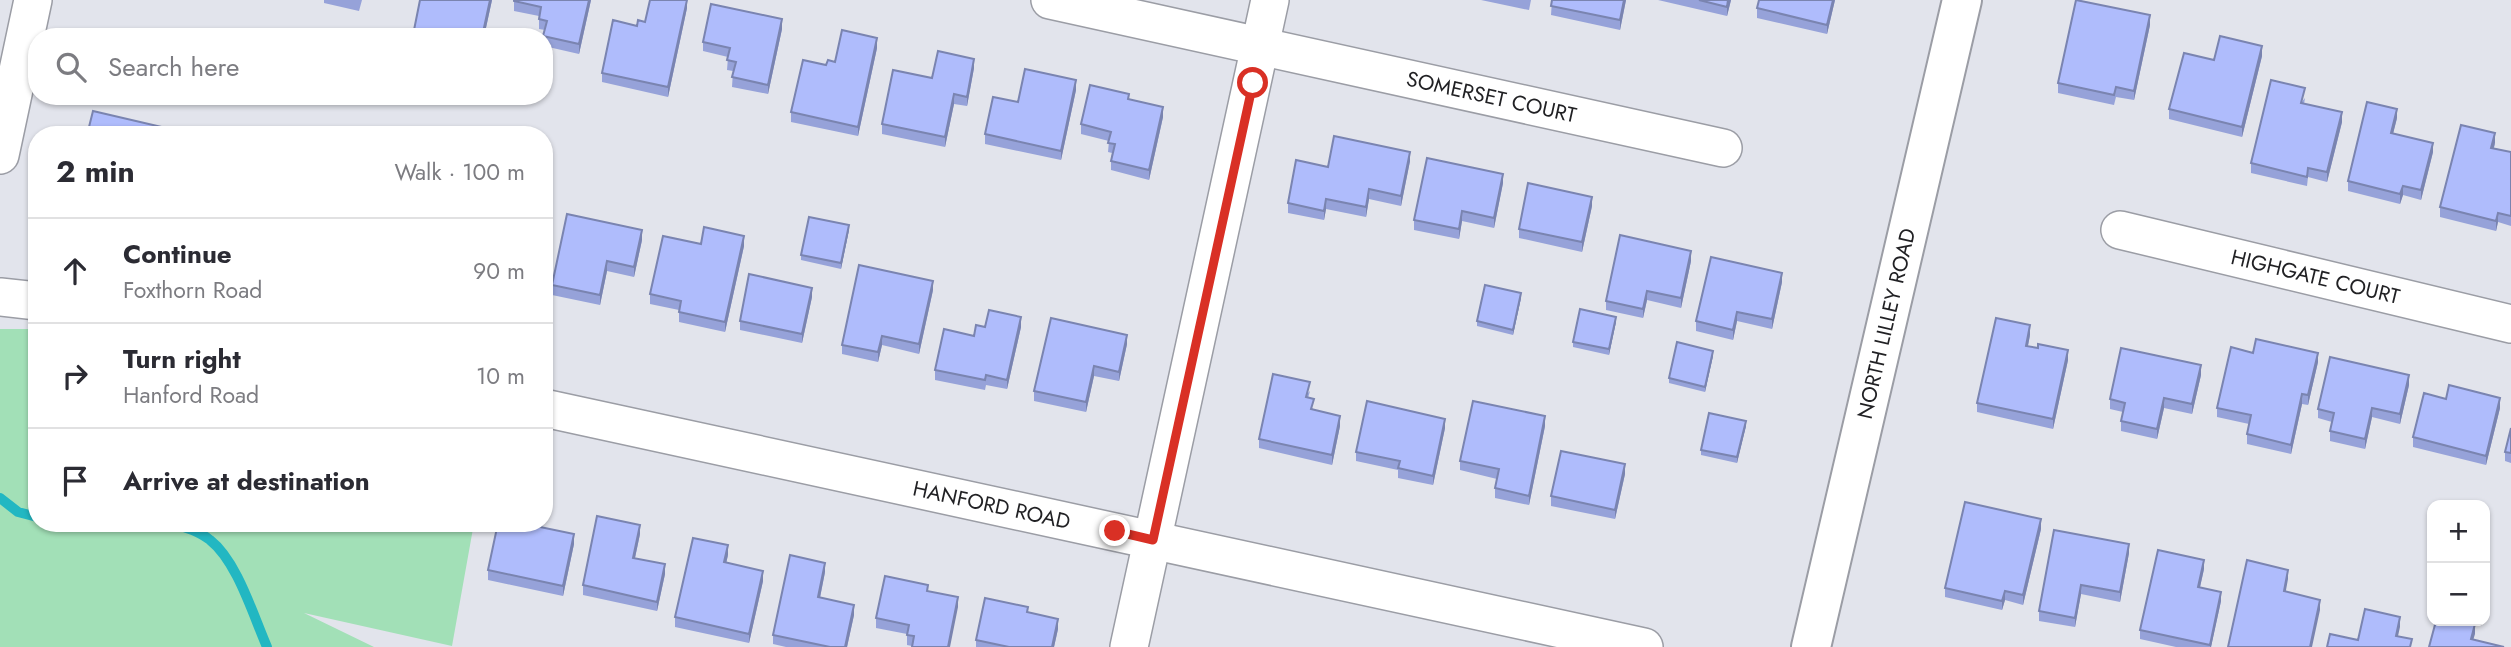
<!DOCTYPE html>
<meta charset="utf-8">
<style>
body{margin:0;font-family:Jost,sans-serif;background:#f7f7f7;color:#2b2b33}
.controls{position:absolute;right:21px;bottom:21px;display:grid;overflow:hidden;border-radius:14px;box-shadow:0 2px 5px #0004}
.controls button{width:63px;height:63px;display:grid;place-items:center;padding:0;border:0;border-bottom:2px solid #e1e1e2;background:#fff;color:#2b2b33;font:35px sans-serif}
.stop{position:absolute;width:21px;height:21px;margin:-16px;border:5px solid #d93025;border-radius:50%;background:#fff}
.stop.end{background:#d93025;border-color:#fff;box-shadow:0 2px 7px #0008}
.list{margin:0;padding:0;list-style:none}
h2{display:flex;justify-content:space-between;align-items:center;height:91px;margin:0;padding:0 28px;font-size:30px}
h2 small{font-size:23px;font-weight:400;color:#7c7c81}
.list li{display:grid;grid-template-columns:46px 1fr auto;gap:21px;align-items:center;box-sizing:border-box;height:105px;padding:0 28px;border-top:2px solid #e1e1e2}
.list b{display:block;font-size:26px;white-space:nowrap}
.list p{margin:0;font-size:23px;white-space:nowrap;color:#7c7c81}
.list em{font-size:23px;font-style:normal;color:#7c7c81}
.icon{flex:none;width:38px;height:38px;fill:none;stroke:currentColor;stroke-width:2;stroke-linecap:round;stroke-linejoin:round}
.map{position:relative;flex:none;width:2511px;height:647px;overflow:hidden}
.search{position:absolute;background:#fff;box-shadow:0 2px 5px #0004;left:28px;top:28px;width:525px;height:77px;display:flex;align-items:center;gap:18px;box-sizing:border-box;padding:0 24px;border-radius:28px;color:#7c7c81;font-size:26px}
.panel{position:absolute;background:#fff;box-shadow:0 2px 5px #0004;left:28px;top:126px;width:525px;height:406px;border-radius:28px}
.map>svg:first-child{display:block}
</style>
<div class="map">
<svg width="2511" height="647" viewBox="0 0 2511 647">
<rect width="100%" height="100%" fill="#e2e4ec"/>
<path fill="#a2e0b7" d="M 0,329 L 37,329 L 37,523 L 474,523 L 452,646 L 304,613 L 374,647 L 0,647 Z"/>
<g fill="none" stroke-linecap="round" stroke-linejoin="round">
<path stroke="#22b7c2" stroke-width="10" d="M 0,498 L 18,512 L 37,517
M 169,523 C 183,526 199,531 210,540 C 237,561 253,615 267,647"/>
<defs>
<g id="street">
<path id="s1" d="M 1050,0 L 1723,148"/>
<path d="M 0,155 L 33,0"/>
<path id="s2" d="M 2120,230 L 2511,324"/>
<path d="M 0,297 L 37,301"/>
<path id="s3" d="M 544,408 L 1644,647"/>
<path d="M 1129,647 L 1270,0"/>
</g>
<g id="secondary">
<path id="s4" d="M 1811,647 L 1962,0"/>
</g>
</defs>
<use href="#street" stroke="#9b9da5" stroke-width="40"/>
<use href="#secondary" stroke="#9b9da5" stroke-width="42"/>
<use href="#street" stroke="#fff" stroke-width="37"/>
<use href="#secondary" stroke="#fff" stroke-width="38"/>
</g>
<path fill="#96a2d9" d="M 324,0 L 362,0 L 359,11 L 324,3 Z
M 492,0 L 484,37 L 414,37 L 414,30 Z
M 514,0 L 591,0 L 579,54 L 544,46 L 545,30 L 539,29 L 539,16 L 514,11 Z
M 1481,0 L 1531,0 L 1529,10 Z
M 1552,0 L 1626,0 L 1620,30 L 1551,15 Z
M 1658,0 L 1731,0 L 1727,16 Z
M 1759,0 L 1835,0 L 1827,34 L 1757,18 L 1757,8 Z
M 687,8 L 668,97 L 602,82 L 602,73 L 637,26 L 645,22 Z
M 2150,25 L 2134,100 L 2116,97 L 2114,105 L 2058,93 L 2058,83 Z
M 782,29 L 768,94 L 732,87 L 733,71 L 727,70 L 728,57 L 703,51 L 703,42 Z
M 877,48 L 858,136 L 791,122 L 791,112 L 826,65 Z
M 2262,56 L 2242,137 L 2169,119 L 2169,109 L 2214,60 Z
M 974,68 L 967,106 L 954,104 L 945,147 L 882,134 L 882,124 L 932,78 Z
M 1076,90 L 1061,160 L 985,144 L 985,134 L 1018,102 Z
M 2305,98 L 2304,104 L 2342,122 L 2327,182 L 2308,177 L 2307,186 L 2251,173 L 2251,163 Z
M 1129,100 L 1163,117 L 1149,180 L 1111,170 L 1111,161 L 1112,153 L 1108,152 L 1109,141 L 1081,134 L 1081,124 Z
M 2397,118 L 2393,133 L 2433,152 L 2421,200 L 2403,195 L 2400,204 L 2348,191 L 2348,181 Z
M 2495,143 L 2494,148 L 2511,152 L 2511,226 L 2498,222 L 2496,231 L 2440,217 L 2440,207 Z
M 1410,161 L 1401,206 L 1369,199 L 1366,217 L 1326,209 L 1324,220 L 1288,213 L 1288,203 L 1328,167 Z
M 1503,183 L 1494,228 L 1462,221 L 1459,239 L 1414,230 L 1414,220 Z
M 1592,206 L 1582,252 L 1519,238 L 1519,229 Z
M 849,230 L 841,269 L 801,260 L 801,255 Z
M 642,240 L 634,277 L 607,271 L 600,305 L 552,295 L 552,285 Z
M 701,244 L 744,246 L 725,332 L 679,322 L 679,310 L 650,304 L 650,294 Z
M 1691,261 L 1681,308 L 1647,300 L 1643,318 L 1606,310 L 1606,301 Z
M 1782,282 L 1772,329 L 1737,321 L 1733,340 L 1696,331 L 1696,321 Z
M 933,290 L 919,354 L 882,345 L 878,362 L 842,354 L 842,345 Z
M 812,297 L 802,343 L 740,330 L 740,321 Z
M 1521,298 L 1513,335 L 1477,326 L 1477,321 Z
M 1616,322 L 1609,355 L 1573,347 L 1573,342 Z
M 985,327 L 1021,327 L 1007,389 L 986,385 L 985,390 L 935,380 L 935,370 Z
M 2030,335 L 2028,346 L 2068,360 L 2053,429 L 1977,412 L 1977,403 Z
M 1127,344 L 1119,381 L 1094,376 L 1086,412 L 1034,401 L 1034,391 Z
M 2253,353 L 2318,362 L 2308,405 L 2302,404 L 2291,454 L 2247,444 L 2247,434 L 2249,424 L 2217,417 L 2217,408 Z
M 1713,356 L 1705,392 L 1669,383 L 1669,378 Z
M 2201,375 L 2192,414 L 2164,408 L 2157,439 L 2121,431 L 2121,421 L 2123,412 L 2110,409 L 2110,399 Z
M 2409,385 L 2400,424 L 2372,417 L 2365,449 L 2330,441 L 2330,431 L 2332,422 L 2318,418 L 2318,409 Z
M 1310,391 L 1308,398 L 1313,410 L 1340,426 L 1332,465 L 1259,448 L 1259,439 Z
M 2446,399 L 2500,408 L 2486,465 L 2413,447 L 2413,437 Z
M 1545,426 L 1529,505 L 1495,498 L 1495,488 L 1497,479 L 1460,470 L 1460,461 Z
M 1746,426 L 1737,463 L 1701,455 L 1701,450 Z
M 1445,428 L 1433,485 L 1398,478 L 1398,470 L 1356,461 L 1356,452 Z
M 2511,428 L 2511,463 L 2505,461 L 2505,452 Z
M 1625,474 L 1615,519 L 1551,506 L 1551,496 Z
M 498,523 L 543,523 L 542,527 L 574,544 L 563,596 L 488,580 L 488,570 Z
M 2041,529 L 2023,605 L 2005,600 L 2002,610 L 1945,597 L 1945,588 Z
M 640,534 L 635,558 L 665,574 L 657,611 L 583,595 L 583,585 Z
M 2129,553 L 2120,602 L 2081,594 L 2075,627 L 2039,621 L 2039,611 Z
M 728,555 L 726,563 L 763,581 L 749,643 L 675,627 L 675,617 Z
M 2204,569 L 2200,587 L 2221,601 L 2211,647 L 2176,647 L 2140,639 L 2140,630 Z
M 825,572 L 820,598 L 854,615 L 847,647 L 786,647 L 773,644 L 773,635 Z
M 928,591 L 958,607 L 912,646 L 907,645 L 907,634 L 876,628 L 876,618 Z
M 1028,613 L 1058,629 L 1054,647 L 976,647 L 976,640 Z"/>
<path fill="#7a84b0" d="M 490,0 L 492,0 L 484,37 L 482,37 Z
M 589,0 L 591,0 L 579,54 L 579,44 Z
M 687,0 L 687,8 L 668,97 L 668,87 Z
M 1624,0 L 1626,0 L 1620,30 L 1620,20 Z
M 1728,0 L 1731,0 L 1727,16 L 1727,7 Z
M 1833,0 L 1835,0 L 1827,34 L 1827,25 Z
M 2150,15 L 2150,25 L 2134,100 L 2134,91 Z
M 782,19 L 782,29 L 768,94 L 768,85 Z
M 877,38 L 877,48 L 858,136 L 858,127 Z
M 2262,46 L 2262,56 L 2242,137 L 2242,127 Z
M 974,59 L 974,68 L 967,106 L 967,97 Z
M 1076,80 L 1076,90 L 1061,160 L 1061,151 Z
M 954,94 L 954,104 L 945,147 L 945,137 Z
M 1163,107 L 1163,117 L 1149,180 L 1149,170 Z
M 2397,109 L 2397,118 L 2391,142 L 2391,133 Z
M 2342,112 L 2342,122 L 2327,182 L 2327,172 Z
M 2495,133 L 2495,143 L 2491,157 L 2491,148 Z
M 2433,143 L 2433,152 L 2421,200 L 2421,190 Z
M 1410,152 L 1410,161 L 1401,206 L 1401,196 Z
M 1503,174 L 1503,183 L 1494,228 L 1494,218 Z
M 2403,186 L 2403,195 L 2400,204 L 2400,194 Z
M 1369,189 L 1369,199 L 1366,217 L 1366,207 Z
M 1592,197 L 1592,206 L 1582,252 L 1582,242 Z
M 1326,199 L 1326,209 L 1324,220 L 1324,211 Z
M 1462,211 L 1462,221 L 1459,239 L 1459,229 Z
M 2498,213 L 2498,222 L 2496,231 L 2496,221 Z
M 849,225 L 849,230 L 841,269 L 841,263 Z
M 642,230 L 642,240 L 634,277 L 634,267 Z
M 744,236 L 744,246 L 725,332 L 725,322 Z
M 1691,251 L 1691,261 L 1681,308 L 1681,298 Z
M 607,261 L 607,271 L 600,305 L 600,295 Z
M 1782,273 L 1782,282 L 1772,329 L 1772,319 Z
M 933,281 L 933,290 L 919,354 L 919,344 Z
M 812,288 L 812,297 L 802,343 L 802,334 Z
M 1647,291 L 1647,300 L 1643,318 L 1643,309 Z
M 1521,293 L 1521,298 L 1513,335 L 1513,330 Z
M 1737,312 L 1737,321 L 1733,340 L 1733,330 Z
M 1021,317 L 1021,327 L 1007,389 L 1007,380 Z
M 1616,317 L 1616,322 L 1609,355 L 1609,349 Z
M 2030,325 L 2030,335 L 2026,355 L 2026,346 Z
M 1127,335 L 1127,344 L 1119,381 L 1119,372 Z
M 882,336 L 882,345 L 878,362 L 878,352 Z
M 2068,350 L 2068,360 L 2053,429 L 2053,419 Z
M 1713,351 L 1713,356 L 1705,392 L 1705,387 Z
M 2318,353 L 2318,362 L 2308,405 L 2308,395 Z
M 2201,365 L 2201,375 L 2192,414 L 2192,404 Z
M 1094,366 L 1094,376 L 1086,412 L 1086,402 Z
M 2409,375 L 2409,385 L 2400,424 L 2400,414 Z
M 2302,394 L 2302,404 L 2291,454 L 2291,445 Z
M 2164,398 L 2164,408 L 2157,439 L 2157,429 Z
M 2500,398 L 2500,408 L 2486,465 L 2486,456 Z
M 2372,408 L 2372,417 L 2365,449 L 2365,439 Z
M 1340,416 L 1340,426 L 1332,465 L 1332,455 Z
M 1545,416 L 1545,426 L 1529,505 L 1529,496 Z
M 1445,419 L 1445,428 L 1433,485 L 1433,476 Z
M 1746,421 L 1746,426 L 1737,463 L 1737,457 Z
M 1625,464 L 1625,474 L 1615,519 L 1615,510 Z
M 2041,519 L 2041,529 L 2023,605 L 2023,595 Z
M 640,525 L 640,534 L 633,567 L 633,558 Z
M 574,534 L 574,544 L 563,596 L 563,586 Z
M 2129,544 L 2129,553 L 2120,602 L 2120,592 Z
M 728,545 L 728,555 L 724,572 L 724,562 Z
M 2204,560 L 2204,569 L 2198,596 L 2198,587 Z
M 825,563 L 825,572 L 818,607 L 818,597 Z
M 665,564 L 665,574 L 657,611 L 657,602 Z
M 2288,570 L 2288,579 L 2284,601 L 2284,591 Z
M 763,571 L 763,581 L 749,643 L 749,634 Z
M 2081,585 L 2081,594 L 2075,627 L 2075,618 Z
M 2005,591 L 2005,600 L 2002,610 L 2002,601 Z
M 2221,592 L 2221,601 L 2211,647 L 2210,647 Z
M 958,597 L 958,607 L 950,647 L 948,647 Z
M 2320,600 L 2320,610 L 2312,647 L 2310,647 Z
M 854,605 L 854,615 L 847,647 L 845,647 Z
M 2400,617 L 2400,627 L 2396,645 L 2396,636 Z
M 1058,619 L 1058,629 L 1054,647 L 1052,647 Z
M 2475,624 L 2475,634 L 2471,647 L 2471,639 Z"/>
<path fill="#afbcfc" stroke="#7a84b0" stroke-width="2" d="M 420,0 L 490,0 L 482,37 L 445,37 L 414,30 Z
M 514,0 L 589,0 L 579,44 L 543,36 L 547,21 L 539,19 L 541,7 L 514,1 Z
M 650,0 L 687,0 L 668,87 L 602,73 L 613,20 L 637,26 L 638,20 L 645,22 Z
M 1552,0 L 1624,0 L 1620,20 L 1551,6 Z
M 1699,0 L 1728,0 L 1727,7 Z
M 1759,0 L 1833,0 L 1827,25 L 1757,8 Z
M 2076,0 L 2150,15 L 2134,91 L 2116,87 L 2114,95 L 2058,83 Z
M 711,4 L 782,19 L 768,85 L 732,77 L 736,62 L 727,60 L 730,48 L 703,42 Z
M 842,30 L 877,38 L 858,127 L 791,112 L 803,60 L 826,65 L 828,60 L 835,62 Z
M 2220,36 L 2262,46 L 2242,127 L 2169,109 L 2184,53 L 2214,60 Z
M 938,51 L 974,59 L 967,97 L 954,94 L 945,137 L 882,124 L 893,70 L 932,78 Z
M 1025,69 L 1076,80 L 1061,151 L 985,134 L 993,97 L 1018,102 Z
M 2271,80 L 2305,88 L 2301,103 L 2342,112 L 2327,172 L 2308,168 L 2307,177 L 2251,163 Z
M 1090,85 L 1129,94 L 1128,99 L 1163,107 L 1149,170 L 1111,161 L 1115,144 L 1108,143 L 1111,132 L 1081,124 Z
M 2367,102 L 2397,109 L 2391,133 L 2433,143 L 2421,190 L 2403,186 L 2400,194 L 2348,181 Z
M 93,111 L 166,128 L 165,135 L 87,135 Z
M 2461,125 L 2495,133 L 2491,148 L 2511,152 L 2511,216 L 2498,213 L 2496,221 L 2440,207 Z
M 1334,136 L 1410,152 L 1401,196 L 1369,189 L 1366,207 L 1326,199 L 1324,211 L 1288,203 L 1296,160 L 1328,167 Z
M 1427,158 L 1503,174 L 1494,218 L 1462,211 L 1459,229 L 1414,220 Z
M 1528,183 L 1592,197 L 1582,242 L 1519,229 Z
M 567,214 L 642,230 L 634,267 L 607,261 L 600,295 L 552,285 Z
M 809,217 L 849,225 L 841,263 L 801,255 Z
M 704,227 L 744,236 L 725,322 L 679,312 L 681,301 L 650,294 L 663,236 L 701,244 Z
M 1620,235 L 1691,251 L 1681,298 L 1647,291 L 1643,309 L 1606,301 Z
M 1711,257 L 1782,273 L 1772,319 L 1737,312 L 1733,330 L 1696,321 Z
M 859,265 L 933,281 L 919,344 L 882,336 L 878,352 L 842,345 Z
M 749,274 L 812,288 L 802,334 L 740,321 Z
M 1485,285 L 1521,293 L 1513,330 L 1477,321 Z
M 1580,309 L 1616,317 L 1609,349 L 1573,342 Z
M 989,310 L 1021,317 L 1007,380 L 986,375 L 985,380 L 935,370 L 944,329 L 974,336 L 976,325 L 985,327 Z
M 1051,318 L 1127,335 L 1119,372 L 1094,366 L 1086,402 L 1034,391 Z
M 1996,318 L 2030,325 L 2026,346 L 2038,348 L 2038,344 L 2068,350 L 2053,419 L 1977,403 Z
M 2256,339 L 2318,353 L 2308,395 L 2302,394 L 2291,445 L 2247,434 L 2251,415 L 2217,408 L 2231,347 L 2253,353 Z
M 1677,342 L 1713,351 L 1705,387 L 1669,378 Z
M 2121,348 L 2201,365 L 2192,404 L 2164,398 L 2157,429 L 2121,421 L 2125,403 L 2110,399 Z
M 2330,357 L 2409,375 L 2400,414 L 2372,408 L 2365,439 L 2330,431 L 2334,413 L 2318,409 Z
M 1273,374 L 1310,382 L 1306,397 L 1314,399 L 1311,409 L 1340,416 L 1332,455 L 1259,439 Z
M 2449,385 L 2500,398 L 2486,456 L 2413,437 L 2424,393 L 2446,399 Z
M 1367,401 L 1445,419 L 1433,476 L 1398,468 L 1400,461 L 1356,452 Z
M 1473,401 L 1545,416 L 1529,496 L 1495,488 L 1499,469 L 1460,461 Z
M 1709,413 L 1746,421 L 1737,457 L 1701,450 Z
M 2511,428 L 2511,453 L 2505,452 Z
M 1561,451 L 1625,464 L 1615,510 L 1551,496 Z
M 1965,502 L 2041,519 L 2023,595 L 2005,591 L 2002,601 L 1945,588 Z
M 597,516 L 640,525 L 633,558 L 665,564 L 657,602 L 583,585 Z
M 498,523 L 541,523 L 540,527 L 574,534 L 563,586 L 488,570 Z
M 2054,530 L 2129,544 L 2120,592 L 2081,585 L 2075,618 L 2039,611 Z
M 693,538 L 728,545 L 724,562 L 763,571 L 749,634 L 675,617 Z
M 2158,550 L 2204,560 L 2198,587 L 2221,592 L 2210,645 L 2140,630 Z
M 790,555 L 825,563 L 818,597 L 854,605 L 845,647 L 830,647 L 773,635 Z
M 2247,560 L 2288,570 L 2284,591 L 2320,600 L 2310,647 L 2228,647 Z
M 885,576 L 928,585 L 927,591 L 958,597 L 948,647 L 912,647 L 914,636 L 907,635 L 909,625 L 876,618 Z
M 985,598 L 1028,607 L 1027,612 L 1058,619 L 1052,647 L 1009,647 L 976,640 Z
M 2365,609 L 2400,617 L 2396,636 L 2412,639 L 2410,647 L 2327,647 L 2330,634 L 2358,640 Z
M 2436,621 L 2463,621 L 2475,624 L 2471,639 L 2504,647 L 2429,647 Z"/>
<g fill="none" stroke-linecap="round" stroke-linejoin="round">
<path stroke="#d93025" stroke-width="9" d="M 1115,531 L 1153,540 L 1253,83"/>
</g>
<g text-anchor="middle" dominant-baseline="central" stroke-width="5" stroke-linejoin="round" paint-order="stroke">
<g font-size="21" fill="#212124" stroke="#e2e4ec">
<text stroke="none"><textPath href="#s1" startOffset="452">SOMERSET COURT</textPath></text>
<text stroke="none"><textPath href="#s2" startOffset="201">HIGHGATE COURT</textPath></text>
<text stroke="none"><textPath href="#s4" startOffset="332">NORTH LILLEY ROAD</textPath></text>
<text stroke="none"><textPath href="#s3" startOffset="458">HANFORD ROAD</textPath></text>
</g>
</g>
</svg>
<div class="controls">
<button>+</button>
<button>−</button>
</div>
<div class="stop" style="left:1253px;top:83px"></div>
<div class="stop end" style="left:1115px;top:531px"></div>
<div class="search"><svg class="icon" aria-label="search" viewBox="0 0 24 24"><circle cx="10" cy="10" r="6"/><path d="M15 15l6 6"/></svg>Search here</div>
<section class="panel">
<h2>2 min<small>Walk · 100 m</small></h2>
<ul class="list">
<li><svg class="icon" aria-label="ahead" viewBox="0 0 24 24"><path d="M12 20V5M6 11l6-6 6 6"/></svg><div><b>Continue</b><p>Foxthorn Road</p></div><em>90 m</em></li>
<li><svg class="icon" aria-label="right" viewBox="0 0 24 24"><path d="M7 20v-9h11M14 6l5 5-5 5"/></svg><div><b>Turn right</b><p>Hanford Road</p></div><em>10 m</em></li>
<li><svg class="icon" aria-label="arrive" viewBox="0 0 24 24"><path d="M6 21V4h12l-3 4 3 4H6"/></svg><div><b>Arrive at destination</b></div></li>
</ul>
</section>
</div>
